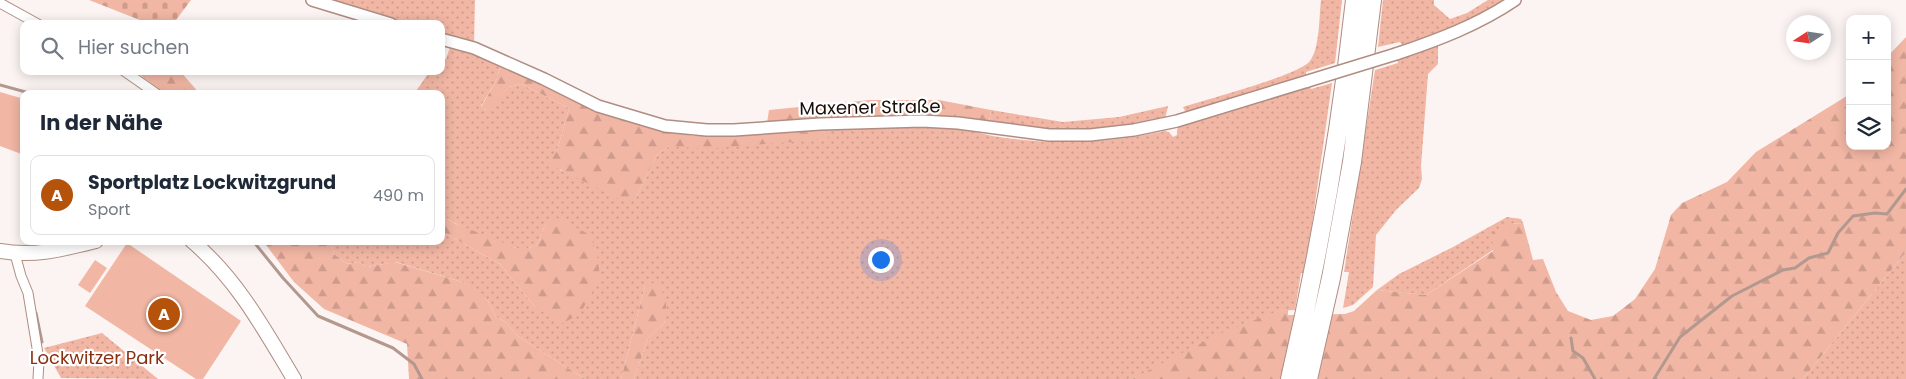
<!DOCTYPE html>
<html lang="de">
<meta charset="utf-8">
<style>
body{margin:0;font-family:Poppins,sans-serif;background:#f6f6f7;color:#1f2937}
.controls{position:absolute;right:15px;top:15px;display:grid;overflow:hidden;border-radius:10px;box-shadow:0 2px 12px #0003}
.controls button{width:45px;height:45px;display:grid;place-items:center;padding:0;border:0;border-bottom:1px solid #e0e1e3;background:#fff;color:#1f2937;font:25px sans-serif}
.compass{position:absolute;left:1786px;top:15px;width:45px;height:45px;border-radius:50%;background:#fff;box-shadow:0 2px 12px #0003;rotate:258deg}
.you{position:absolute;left:880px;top:259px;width:18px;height:18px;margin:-12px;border:4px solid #fff;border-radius:50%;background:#1a73e8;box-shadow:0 0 0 8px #1a73e833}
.badge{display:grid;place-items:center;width:32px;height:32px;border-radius:50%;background:#b45309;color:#fff;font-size:16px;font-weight:700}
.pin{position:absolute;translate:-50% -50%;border:2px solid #fff;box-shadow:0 1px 5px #0006}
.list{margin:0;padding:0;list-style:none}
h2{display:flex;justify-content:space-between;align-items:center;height:65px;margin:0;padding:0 20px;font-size:21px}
h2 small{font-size:16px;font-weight:400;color:#747a83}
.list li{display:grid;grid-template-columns:32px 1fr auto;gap:15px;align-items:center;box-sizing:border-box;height:80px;margin:0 10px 10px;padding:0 10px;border:1px solid #e0e1e3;border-radius:10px}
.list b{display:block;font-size:19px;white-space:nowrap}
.list p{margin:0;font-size:16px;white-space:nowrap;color:#747a83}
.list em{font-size:16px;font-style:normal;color:#747a83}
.icon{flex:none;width:28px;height:28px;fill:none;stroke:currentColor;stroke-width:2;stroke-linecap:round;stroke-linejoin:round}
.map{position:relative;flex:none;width:1906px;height:379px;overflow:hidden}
.search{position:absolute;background:#fff;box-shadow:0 2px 12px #0003;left:20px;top:20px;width:425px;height:55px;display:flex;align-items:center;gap:12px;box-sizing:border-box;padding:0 18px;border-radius:10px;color:#747a83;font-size:19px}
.panel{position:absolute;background:#fff;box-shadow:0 2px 12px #0003;left:20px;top:90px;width:425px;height:155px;border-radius:10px}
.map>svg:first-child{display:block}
</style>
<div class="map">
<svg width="1906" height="379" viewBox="0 0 1906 379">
<defs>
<pattern id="grass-dots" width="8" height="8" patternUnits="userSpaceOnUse" patternTransform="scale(1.25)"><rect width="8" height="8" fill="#f1b6a4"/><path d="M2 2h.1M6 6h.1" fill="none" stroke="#ce9b8c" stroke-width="1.8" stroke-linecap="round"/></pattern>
<pattern id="forest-firs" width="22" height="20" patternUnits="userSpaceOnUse" patternTransform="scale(1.25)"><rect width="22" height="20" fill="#f1b6a4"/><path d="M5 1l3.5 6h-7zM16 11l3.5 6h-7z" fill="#ce9b8c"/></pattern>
<pattern id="cemetery-stones" width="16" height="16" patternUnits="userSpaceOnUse" patternTransform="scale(1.25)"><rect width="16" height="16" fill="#f1b6a4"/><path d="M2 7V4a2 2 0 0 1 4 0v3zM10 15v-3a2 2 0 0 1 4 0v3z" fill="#ce9b8c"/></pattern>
</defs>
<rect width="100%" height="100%" fill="#fcf4f2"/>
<path fill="url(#grass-dots)" d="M 328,0 L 475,0 L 474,44 L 441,34 L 441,24 L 407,24 Z
M 1321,0 L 1342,0 L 1335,63 L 1306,72 L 1306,76 L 1189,113 L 1185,111 L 1183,107 C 1205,100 1300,75 1310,61 C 1320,48 1319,16 1321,0 Z
M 1383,0 L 1434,0 L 1434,5 L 1450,19 L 1467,13 L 1488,0 L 1506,0 C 1473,19 1439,33 1402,45 L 1400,42 L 1378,47 Z
M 1438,46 L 1438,64 L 1428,74 L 1421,166 L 1422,179 L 1419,188 L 1396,210 L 1376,235 L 1373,287 L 1353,305 L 1343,308 L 1349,272 L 1344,272 L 1375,70 L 1398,63 L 1397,59 Z
M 450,47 L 472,52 L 501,65 L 495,83 L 481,106 L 486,110 L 509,87 L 521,84 L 569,108 L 557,151 L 560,170 L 635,199 L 657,155 L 669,146 L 827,139 L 827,130 C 869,128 912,124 953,128 C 971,130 988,136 1006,138 C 1062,145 1110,143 1165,131 L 1169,132 L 1173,137 L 1177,135 L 1177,130 L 1179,126 L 1310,87 L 1311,89 L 1332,83 L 1305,274 L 1301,273 L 1295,310 L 1278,311 L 1132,379 L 634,379 L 648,338 L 666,321 L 645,286 L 621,379 L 585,379 L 519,337 L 504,321 L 496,317 L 488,301 L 478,291 L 462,282 L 396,262 L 367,267 L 358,262 L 347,264 L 334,254 L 331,241 L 441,241 L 441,231 L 500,264 L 535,307 L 545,225 L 537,245 C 531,248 525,249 518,248 C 503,247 454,224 441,215 L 441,94 L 414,94 L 430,71 L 441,71 L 441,61 L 446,59 Z
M 1168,106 L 1165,119 C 1129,128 1091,133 1054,131 C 1032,130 1010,125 989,123 L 991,110 L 1063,122 L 1119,117 Z
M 1507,217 L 1521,219 L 1523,223 L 1510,224 L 1493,250 L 1426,295 L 1377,290 L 1399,274 L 1453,247 Z
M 1906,252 L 1906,379 L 1803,379 Z
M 102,333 L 158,379 L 61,378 L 44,348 Z"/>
<path fill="url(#forest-firs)" d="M 1906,37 L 1906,252 L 1803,379 L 1132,379 L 1219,334 L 1278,311 L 1288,310 L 1288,315 L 1345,314 L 1354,311 L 1377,290 L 1426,295 L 1493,251 L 1492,232 L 1510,224 L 1523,223 L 1533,260 L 1543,259 L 1556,292 L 1568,311 L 1591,320 L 1613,316 L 1635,299 L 1655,269 L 1671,215 L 1682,203 L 1727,182 L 1756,152 L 1850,94 L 1850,146 L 1887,146 L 1887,57 Z
M 501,65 L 664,129 L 693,136 L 738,136 L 827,130 L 828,139 L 703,149 L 669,146 L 657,155 L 635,199 L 621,200 L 549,164 L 557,151 L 569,108 L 521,84 L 509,87 L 487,110 L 481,107 L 495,83 Z
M 135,71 L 180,71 L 200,94 L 163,94 L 160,90 Z
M 870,100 L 939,100 L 991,110 L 989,123 C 915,111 841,117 767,123 L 769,110 Z
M 441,215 L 454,223 L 516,248 L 529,248 L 537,245 L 545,225 L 557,218 L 590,235 L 597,254 L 600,277 L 580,314 L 561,324 L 535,307 L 500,264 L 441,231 Z
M 263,241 L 331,241 L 334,254 L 347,264 L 358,262 L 367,267 L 395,262 L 462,282 L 478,290 L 488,301 L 496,317 L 504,321 L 519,337 L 585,379 L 409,379 L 407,344 L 324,309 L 294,282 Z
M 651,283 L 657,283 L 666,299 L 666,321 L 648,338 L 634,379 L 621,379 L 645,286 Z"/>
<path fill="url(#cemetery-stones)" d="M 89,0 L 191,0 L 173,24 L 150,24 Z"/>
<path fill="#f1b6a4" d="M 0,92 L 24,99 L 24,155 L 0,146 Z
M 127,243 L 241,321 L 203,379 L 196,379 L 85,306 Z
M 95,260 L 107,268 L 90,293 L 78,285 Z"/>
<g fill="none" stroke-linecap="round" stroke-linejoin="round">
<path stroke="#b2988f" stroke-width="3" d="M 0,85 L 33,94
M 253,241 L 283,278 L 318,316 L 393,348 L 414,364 L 422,379
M 36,313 L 42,342
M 1571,338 L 1573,351 L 1583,358 L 1595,379
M 1654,379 L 1680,337 L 1732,296 L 1783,270 L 1795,268 L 1809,258 L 1828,253 L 1838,233 L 1853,216 L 1875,213 L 1887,214 L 1906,189"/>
<defs>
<path id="minor" d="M 0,3 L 38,24
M 124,71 L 157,94
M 15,254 L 21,276 L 28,293 L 39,360 L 38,379"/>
<path id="tertiary" d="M 312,0 L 391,24
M 441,39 L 474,48 L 544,79 L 598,106 L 665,126 L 707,130 L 734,130 L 820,124 L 922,121 L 958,123 L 1049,135 L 1090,135 L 1134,130 L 1177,121 L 1308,81
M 1396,54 C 1438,40 1478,25 1515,0"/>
<path id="secondary" d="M 192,241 C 237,279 264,329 294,379
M 0,251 C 34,257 64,249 96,241"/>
<path id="motorway" d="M 1290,379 C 1319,254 1341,128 1355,0
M 1308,379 L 1331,278 L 1352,162 L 1372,0"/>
</defs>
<use href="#minor" stroke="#b08d83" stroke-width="11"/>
<use href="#tertiary" stroke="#b08d83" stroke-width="14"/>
<use href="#secondary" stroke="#b08d83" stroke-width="16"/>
<use href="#motorway" stroke="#b08d83" stroke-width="20"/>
<use href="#minor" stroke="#fff" stroke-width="9"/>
<use href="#tertiary" stroke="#fff" stroke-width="11"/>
<use href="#secondary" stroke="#fff" stroke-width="14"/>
<use href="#motorway" stroke="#fff" stroke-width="18"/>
<defs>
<path id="tertiary-bridge" d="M 1308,81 L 1396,54"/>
</defs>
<use href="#tertiary-bridge" stroke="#b08d83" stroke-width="14" stroke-linecap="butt"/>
<use href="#tertiary-bridge" stroke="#fff" stroke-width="11"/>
</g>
<g text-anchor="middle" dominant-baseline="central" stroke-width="4.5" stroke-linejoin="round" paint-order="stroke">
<g font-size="18" fill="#190d09" stroke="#fff">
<text transform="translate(870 107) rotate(-1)">Maxener Straße</text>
</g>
<g font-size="18" fill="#892f11" stroke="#fff">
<text x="97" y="357">Lockwitzer Park</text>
</g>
</g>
</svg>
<div class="controls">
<button>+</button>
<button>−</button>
<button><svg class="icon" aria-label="layers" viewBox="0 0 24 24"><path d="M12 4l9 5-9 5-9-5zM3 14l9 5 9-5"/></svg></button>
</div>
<svg class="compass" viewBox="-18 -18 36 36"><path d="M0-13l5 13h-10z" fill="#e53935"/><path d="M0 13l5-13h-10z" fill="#747a83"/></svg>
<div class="you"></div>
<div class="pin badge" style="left:164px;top:314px">A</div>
<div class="search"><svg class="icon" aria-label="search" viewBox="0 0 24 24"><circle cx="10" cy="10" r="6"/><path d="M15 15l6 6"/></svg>Hier suchen</div>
<section class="panel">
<h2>In der Nähe<small></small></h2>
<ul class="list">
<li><span class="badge">A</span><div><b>Sportplatz Lockwitzgrund</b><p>Sport</p></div><em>490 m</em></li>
</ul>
</section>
</div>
